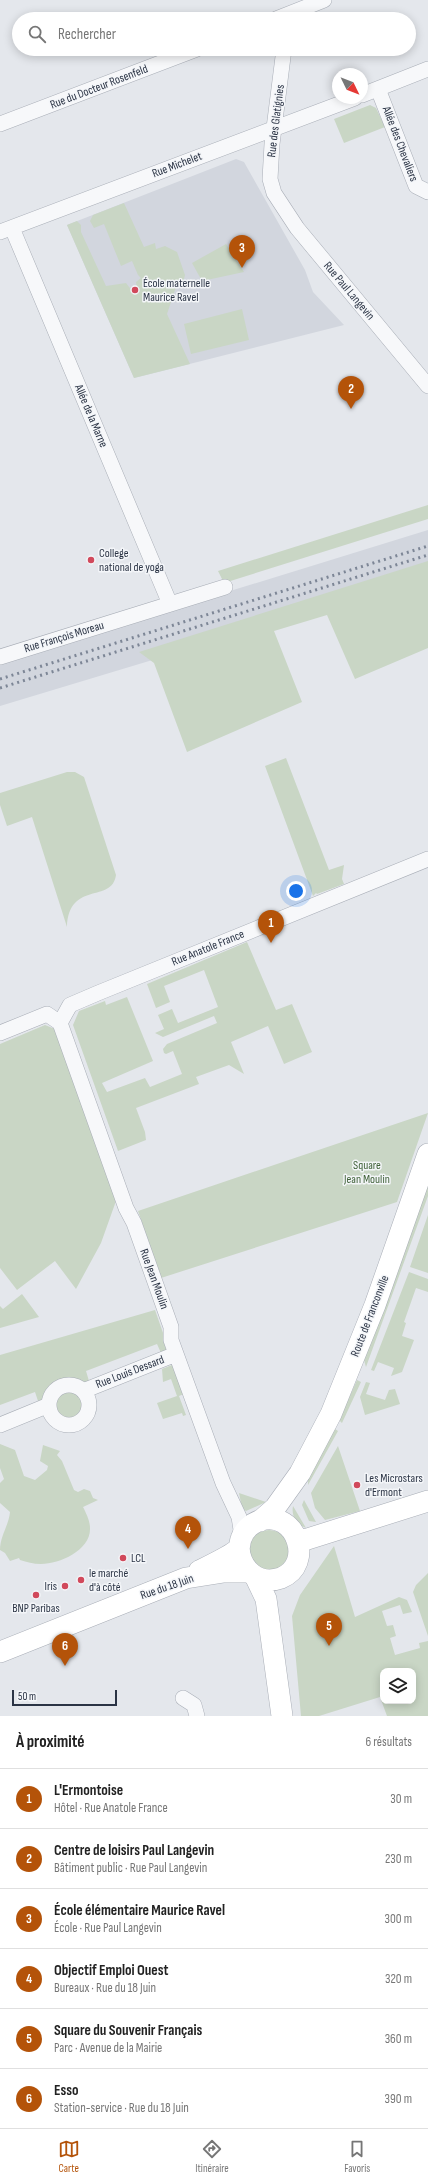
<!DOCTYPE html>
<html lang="fr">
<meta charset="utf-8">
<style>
body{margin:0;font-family:"Sofia Sans Condensed",sans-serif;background:#f2f2f2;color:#222}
.controls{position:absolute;right:12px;bottom:12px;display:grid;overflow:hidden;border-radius:8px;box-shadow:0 2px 10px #0003}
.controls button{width:36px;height:36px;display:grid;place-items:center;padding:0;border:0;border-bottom:1px solid #e0e0e0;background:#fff;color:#222;font:20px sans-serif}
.compass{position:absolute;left:332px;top:68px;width:36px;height:36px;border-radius:50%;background:#fff;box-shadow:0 2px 10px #0003;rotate:133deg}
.scale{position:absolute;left:12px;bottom:10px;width:105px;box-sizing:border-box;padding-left:4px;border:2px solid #2b3445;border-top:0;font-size:11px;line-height:14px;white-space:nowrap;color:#2b3445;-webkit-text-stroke:3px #f4f6f9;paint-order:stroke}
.you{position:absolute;left:296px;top:891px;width:14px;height:14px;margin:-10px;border:3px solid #fff;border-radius:50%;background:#1a73e8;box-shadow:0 0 0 6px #1a73e833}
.badge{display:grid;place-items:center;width:26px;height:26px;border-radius:50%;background:#b45309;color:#fff;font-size:13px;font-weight:700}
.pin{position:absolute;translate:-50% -33px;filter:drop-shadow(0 1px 2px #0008)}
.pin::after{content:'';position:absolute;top:21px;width:14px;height:12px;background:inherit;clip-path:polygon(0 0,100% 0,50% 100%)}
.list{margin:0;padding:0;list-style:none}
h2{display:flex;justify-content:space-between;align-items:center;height:52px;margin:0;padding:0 16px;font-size:17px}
h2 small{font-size:13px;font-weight:400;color:#767676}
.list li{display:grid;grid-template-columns:26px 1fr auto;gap:12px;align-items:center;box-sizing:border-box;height:60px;padding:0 16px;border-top:1px solid #e0e0e0}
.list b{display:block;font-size:15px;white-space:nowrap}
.list p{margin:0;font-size:13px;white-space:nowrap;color:#767676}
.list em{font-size:13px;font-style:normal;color:#767676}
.icon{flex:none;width:22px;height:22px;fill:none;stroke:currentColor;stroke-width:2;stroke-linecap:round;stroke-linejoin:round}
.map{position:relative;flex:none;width:428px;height:1716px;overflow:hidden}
.search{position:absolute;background:#fff;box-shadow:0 2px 10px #0003;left:12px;right:12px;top:12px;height:44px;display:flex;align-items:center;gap:10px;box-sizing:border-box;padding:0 14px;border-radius:22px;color:#767676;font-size:15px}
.sheet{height:412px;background:#fff}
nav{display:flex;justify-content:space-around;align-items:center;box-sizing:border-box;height:56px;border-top:1px solid #e0e0e0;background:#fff;font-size:11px;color:#767676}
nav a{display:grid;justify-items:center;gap:2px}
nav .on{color:#b45309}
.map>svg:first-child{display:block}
</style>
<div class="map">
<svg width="428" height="1716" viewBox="0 0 428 1716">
<rect width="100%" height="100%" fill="#e4e7ec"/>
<path fill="#d2d6de" d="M 236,159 L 244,162 L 305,270 L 313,292 L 344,325 L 134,378 L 67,225 Z
M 428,530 L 428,577 L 0,706 L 0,662 Z"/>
<path fill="#c9d6c5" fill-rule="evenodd" d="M 370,105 L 376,108 L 385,127 L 344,143 L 334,119 Z
M 124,203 L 144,247 L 155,243 L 156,249 L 165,246 L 177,252 L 185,275 L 184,279 L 177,284 L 167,314 L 190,364 L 134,378 L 67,225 L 77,221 L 81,225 L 81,232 L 106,286 L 126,283 L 133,292 L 137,290 L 136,282 L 141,278 L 138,275 L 132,261 L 121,266 L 104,224 L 94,228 L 90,221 L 93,215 Z
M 226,244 L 244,272 L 202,281 L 192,263 Z
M 242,309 L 249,340 L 191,354 L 184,324 Z
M 428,505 L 428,519 L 224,583 L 218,571 Z
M 428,561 L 428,648 L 355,679 L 327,615 L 274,631 L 302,702 L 187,752 L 154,663 L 139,652 Z
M 286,758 L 329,870 L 344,865 L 342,879 L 344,884 L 317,894 L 316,893 L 313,896 L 265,766 Z
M 67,772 L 75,772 L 84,777 L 116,875 C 112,904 69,880 67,927 L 32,817 L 7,826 L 0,805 L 0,793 Z
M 247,942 L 276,1010 L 292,1004 L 312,1052 L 284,1064 L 268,1026 L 231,1042 L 244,1074 L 229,1065 L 196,1077 L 199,1084 L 136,1108 L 145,1132 L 146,1140 L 118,1151 L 73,1025 L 79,1011 L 105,1001 L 106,1005 L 127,997 L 153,1061 L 102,1083 L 107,1092 L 145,1078 L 150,1087 L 182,1074 L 173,1051 L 166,1054 L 164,1053 L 163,1049 L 167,1044 L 217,1023 L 214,1016 L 163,1037 L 155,1033 L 164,1029 L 158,1015 L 172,1009 L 178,1023 L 218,1007 L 204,970 L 164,986 L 170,1002 L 156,1008 L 147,984 Z
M 45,1025 L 55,1029 L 116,1201 L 101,1243 L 76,1289 L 55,1261 L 17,1290 L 0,1268 L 0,1044 Z
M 428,1113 L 397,1202 L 161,1278 L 138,1211 Z
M 428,1180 L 428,1196 L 366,1367 L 364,1360 Z
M 428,1215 L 428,1273 L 410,1267 Z
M 409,1272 L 428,1279 L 428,1292 L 416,1288 L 404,1322 L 406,1323 L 402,1336 L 414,1340 L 402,1372 L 391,1376 L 394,1368 L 378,1362 L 374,1371 L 371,1370 Z
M 22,1294 L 39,1317 L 0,1328 L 0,1306 L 3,1309 Z
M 155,1310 L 169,1350 L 161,1353 L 157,1344 L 86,1371 L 89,1381 L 81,1384 C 66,1378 51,1382 46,1398 L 38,1401 L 35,1392 L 0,1405 L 0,1355 Z
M 172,1365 L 184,1394 L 179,1396 L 186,1415 L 183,1416 L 182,1413 L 163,1419 L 157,1403 L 177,1396 L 171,1379 L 163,1382 L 162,1369 Z
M 357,1380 L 361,1382 L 342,1423 L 339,1420 Z
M 366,1382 L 370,1383 L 366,1394 L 385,1400 L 389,1390 L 395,1389 L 400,1404 L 365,1415 L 360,1397 Z
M55 1404a14 14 0 1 1 28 0a14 14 0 1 1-28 0Z
M 335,1429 L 338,1431 L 308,1485 L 308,1478 Z
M 0,1444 L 15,1450 L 24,1476 L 35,1480 L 47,1470 L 48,1466 L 40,1461 L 43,1445 L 60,1451 L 57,1455 L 62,1461 L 74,1490 L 78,1492 L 84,1489 L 90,1491 L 93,1498 L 98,1500 L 83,1507 C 86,1513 90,1521 90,1528 C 91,1550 60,1564 41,1564 C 33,1564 27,1562 20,1560 L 19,1558 L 10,1561 L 5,1553 L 0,1550 C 0,1536 9,1525 10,1512 L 0,1503 L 0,1483 L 4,1479 L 0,1468 Z
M 338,1446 L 360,1511 L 325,1520 L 315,1508 L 311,1493 Z
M 239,1493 L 266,1502 L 246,1511 L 242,1508 Z
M 304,1500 L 316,1522 L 309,1521 L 302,1505 Z
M 293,1506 L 306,1528 C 297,1524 291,1517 293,1506 Z
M249 1550a20 20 0 1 1 40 0a20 20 0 1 1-40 0Z
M 334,1546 L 355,1617 L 399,1597 L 407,1600 L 412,1612 L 403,1614 L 400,1605 L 382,1611 L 387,1626 L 393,1625 L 396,1636 L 390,1638 L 395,1655 L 420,1648 L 419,1643 L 428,1641 L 428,1716 L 387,1716 L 380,1697 L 319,1716 L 301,1716 L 292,1616 L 300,1595 ZM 383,1671 L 413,1671 L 413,1701 L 383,1701 Z
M 428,1573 L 428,1636 L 413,1592 L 416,1585 Z"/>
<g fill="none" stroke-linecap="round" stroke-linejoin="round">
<defs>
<path id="street" d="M 276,19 L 324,0
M 284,49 L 272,144 L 270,179 L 274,193 L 297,228 L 428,386
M 378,89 L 416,186 L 428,192
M 362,95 L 428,69
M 0,124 L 197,49
M 12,228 L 170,604
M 0,232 L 355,98
M 0,657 L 225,587
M 60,1023 L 70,1005 L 98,993 L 428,859
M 0,1033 L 47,1014 L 60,1023 L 126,1208 L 134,1223 L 171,1327 L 171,1340 L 223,1483 L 239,1517 L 242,1536
M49 1405a20 20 0 1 1 40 0a20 20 0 1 1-40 0Z
M 83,1391 L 176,1354
M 0,1425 L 49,1405
M 183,1698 L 194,1705 L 197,1716"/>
<path id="secondary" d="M 260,1521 L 275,1508 L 300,1473 L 331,1414 L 375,1305 L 428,1154
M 298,1542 L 428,1501
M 199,1571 C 207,1567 234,1554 239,1548 C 240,1546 240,1541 241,1539 C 244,1530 252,1523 261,1520 C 296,1510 315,1564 281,1578 C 258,1586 240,1569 239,1547
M 255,1576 L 266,1599 L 282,1716
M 0,1652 L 186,1578 L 224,1572 L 248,1572"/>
</defs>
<use href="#street" stroke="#a9aeb7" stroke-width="16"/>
<use href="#secondary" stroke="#a9aeb7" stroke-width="22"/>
<use href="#street" stroke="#f7f8fa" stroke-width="15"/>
<use href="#secondary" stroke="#fff" stroke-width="21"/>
<path stroke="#7d8696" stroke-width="3" stroke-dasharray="2 4" stroke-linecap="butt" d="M 0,679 L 428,546
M 0,688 L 428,555"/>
</g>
<g fill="#d1495b" stroke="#f4f6f9" stroke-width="1.5">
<circle cx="135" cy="290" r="4"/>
<circle cx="91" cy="560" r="4"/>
<circle cx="357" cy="1485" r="4"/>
<circle cx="123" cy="1558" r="4"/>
<circle cx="81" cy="1580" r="4"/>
<circle cx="65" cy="1586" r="4"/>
<circle cx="36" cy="1595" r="4"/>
</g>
<g text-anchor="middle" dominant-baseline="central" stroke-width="3" stroke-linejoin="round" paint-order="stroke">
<g font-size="12" fill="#2b3445" stroke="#f4f6f9">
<text transform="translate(99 87) rotate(-21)">Rue du Docteur Rosenfeld</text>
<text transform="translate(276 121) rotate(-83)">Rue des Glatignies</text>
<text transform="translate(400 144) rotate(69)">Allée des Chevaliers</text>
<text transform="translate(177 165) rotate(-21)">Rue Michelet</text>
<text transform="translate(349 291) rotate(50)">Rue Paul Langevin</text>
<text transform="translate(91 416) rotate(67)">Allée de la Marne</text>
<text transform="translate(64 637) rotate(-17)">Rue François Moreau</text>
<text transform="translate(208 948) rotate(-22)">Rue Anatole France</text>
<text transform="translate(154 1279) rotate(70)">Rue Jean Moulin</text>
<text transform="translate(370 1316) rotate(-69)">Route de Franconville</text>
<text transform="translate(130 1372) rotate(-21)">Rue Louis Dessard</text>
<text transform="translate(167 1587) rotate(-19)">Rue du 18 Juin</text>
</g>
<g font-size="12" fill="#2b3445" stroke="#f4f6f9" text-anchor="start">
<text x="143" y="283">École maternelle<tspan x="143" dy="14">Maurice Ravel</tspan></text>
<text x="99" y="553">College<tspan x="99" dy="14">national de yoga</tspan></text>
<text x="365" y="1478">Les Microstars<tspan x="365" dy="14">d'Ermont</tspan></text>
<text x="131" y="1558">LCL</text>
<text x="89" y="1573">le marché<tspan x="89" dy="14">d'à côté</tspan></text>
<text x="57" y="1586" text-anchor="end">Iris</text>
<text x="36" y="1608" text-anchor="middle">BNP Paribas</text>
</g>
<g font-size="12" fill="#3f6138" stroke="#f4f6f9">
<text x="367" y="1165">Square<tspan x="367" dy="14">Jean Moulin</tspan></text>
</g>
</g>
</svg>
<div class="controls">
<button><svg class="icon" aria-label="layers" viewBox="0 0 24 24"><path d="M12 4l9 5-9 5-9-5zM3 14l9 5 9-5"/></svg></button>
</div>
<svg class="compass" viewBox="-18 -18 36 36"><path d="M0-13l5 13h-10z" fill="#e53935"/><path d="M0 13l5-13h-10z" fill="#767676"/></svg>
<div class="scale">50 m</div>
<div class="you"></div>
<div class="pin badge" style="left:271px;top:943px">1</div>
<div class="pin badge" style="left:351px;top:409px">2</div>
<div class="pin badge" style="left:242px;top:268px">3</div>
<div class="pin badge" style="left:188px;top:1549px">4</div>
<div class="pin badge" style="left:329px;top:1646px">5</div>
<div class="pin badge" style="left:65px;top:1666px">6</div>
<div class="search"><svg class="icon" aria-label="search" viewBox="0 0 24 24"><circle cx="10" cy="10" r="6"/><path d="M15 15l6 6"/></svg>Rechercher</div>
</div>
<section class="sheet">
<h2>À proximité<small>6 résultats</small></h2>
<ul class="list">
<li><span class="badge">1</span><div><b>L'Ermontoise</b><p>Hôtel · Rue Anatole France</p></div><em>30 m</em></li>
<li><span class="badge">2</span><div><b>Centre de loisirs Paul Langevin</b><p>Bâtiment public · Rue Paul Langevin</p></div><em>230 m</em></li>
<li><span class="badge">3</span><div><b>École élémentaire Maurice Ravel</b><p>École · Rue Paul Langevin</p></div><em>300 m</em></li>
<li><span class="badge">4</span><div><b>Objectif Emploi Ouest</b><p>Bureaux · Rue du 18 Juin</p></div><em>320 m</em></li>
<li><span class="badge">5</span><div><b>Square du Souvenir Français</b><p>Parc · Avenue de la Mairie</p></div><em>360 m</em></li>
<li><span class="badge">6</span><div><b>Esso</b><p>Station-service · Rue du 18 Juin</p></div><em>390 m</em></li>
</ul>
</section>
<nav>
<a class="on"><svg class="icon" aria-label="map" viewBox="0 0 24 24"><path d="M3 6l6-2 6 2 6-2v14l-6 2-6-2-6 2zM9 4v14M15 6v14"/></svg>Carte</a>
<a><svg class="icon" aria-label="directions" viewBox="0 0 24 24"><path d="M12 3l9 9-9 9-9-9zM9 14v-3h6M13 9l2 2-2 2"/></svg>Itinéraire</a>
<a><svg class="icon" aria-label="saved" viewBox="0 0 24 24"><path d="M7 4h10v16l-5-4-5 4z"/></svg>Favoris</a>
</nav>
